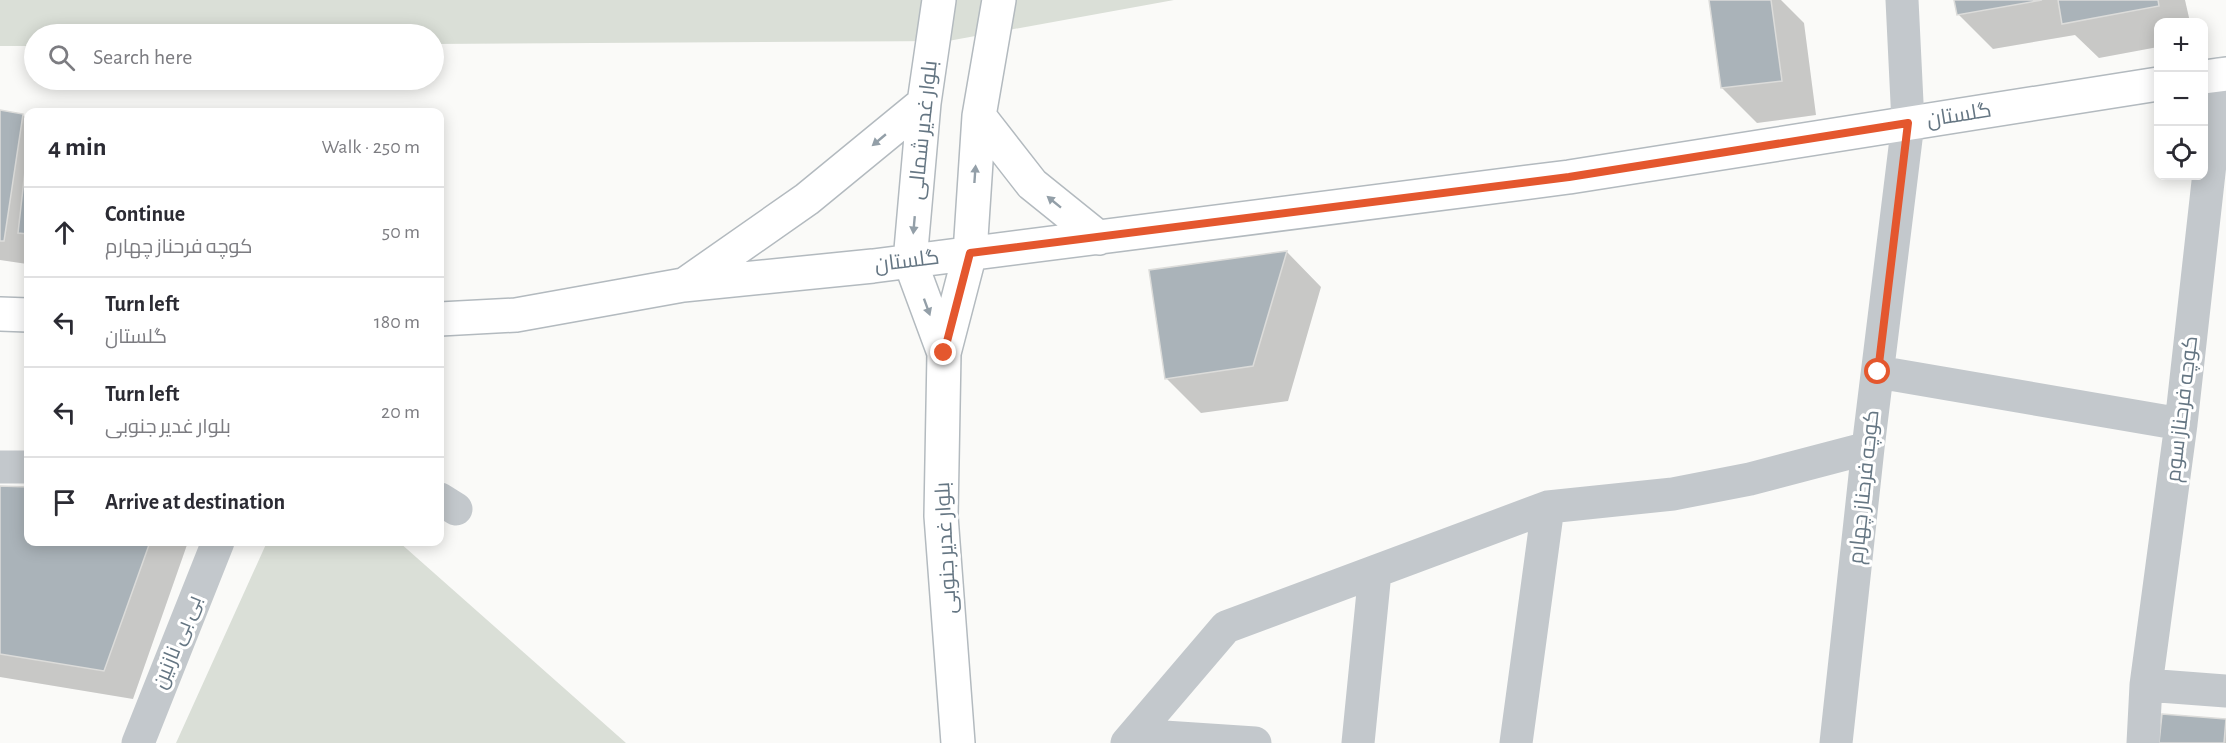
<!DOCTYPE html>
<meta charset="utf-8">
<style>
body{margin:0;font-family:"Alegreya Sans",Cairo,sans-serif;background:#f7f7f7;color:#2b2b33}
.controls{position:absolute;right:18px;top:18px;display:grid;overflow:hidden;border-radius:12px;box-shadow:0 3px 15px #0003}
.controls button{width:54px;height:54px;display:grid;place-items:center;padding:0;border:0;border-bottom:2px solid #e1e1e2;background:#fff;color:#2b2b33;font:30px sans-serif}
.stop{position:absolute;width:18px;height:18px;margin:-14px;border:4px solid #e4572e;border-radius:50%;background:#fff}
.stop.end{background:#e4572e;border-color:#fff;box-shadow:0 2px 6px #0008}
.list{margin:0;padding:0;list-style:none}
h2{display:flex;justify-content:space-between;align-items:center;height:78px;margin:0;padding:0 24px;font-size:26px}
h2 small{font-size:20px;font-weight:400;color:#7c7c81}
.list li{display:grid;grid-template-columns:39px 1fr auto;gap:18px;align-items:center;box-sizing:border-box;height:90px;padding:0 24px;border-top:2px solid #e1e1e2}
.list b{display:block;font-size:22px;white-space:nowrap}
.list p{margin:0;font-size:20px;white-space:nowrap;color:#7c7c81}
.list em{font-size:20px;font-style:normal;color:#7c7c81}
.icon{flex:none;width:33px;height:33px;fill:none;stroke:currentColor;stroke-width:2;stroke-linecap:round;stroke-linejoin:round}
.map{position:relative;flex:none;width:2226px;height:743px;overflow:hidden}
.search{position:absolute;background:#fff;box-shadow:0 3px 15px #0003;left:24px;top:24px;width:420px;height:66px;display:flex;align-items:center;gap:15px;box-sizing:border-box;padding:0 21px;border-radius:33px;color:#7c7c81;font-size:22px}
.panel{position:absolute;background:#fff;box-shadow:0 3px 15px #0003;left:24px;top:108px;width:420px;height:438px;border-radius:12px}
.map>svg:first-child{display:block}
</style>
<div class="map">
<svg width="2226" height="743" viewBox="0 0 2226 743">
<rect width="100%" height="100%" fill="#fafaf8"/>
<path fill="#dadfd7" d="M 0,0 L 1174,0 L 948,41 L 434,44 L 434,34 L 34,34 L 34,46 L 0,46 Z
M 267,542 L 399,542 L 626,743 L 176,743 Z"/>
<path fill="#0003" d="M 1711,0 L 1781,0 L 1804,23 L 1816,115 L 1757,123 L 1722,88 Z
M 1956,0 L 2185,0 L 2190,22 L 2158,22 L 2158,47 L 2099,58 L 2075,35 L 1993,49 L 1958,14 Z
M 0,112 L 23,115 L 28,121 L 27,264 L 0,260 Z
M 1287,252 L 1321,287 L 1288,401 L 1201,413 L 1166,378 L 1150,272 Z
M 0,487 L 28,488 L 28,542 L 188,542 L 133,699 L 0,677 Z
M 2163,715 L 2226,720 L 2226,743 L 2161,743 Z"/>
<path fill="#aab3b9" stroke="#dcdcda" stroke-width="1.5" d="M 1709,0 L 1771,0 L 1782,81 L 1721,88 Z
M 1954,0 L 2042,0 L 1957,15 Z
M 2058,0 L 2158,0 L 2159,6 L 2062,24 Z
M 0,110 L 23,114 L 4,241 L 0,241 Z
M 28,144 L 28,234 L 18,233 Z
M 1287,251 L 1253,366 L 1165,379 L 1149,270 Z
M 0,486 L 28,487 L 28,542 L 150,542 L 104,671 L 0,654 Z
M 2162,714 L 2226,719 L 2224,743 L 2159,743 Z"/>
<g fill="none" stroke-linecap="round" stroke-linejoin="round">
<defs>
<path id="secondary" d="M 939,0 L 924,103 L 910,261 L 944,353
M 2204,77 L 2226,74
M 979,116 L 1032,184 L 1099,238
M 687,283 L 807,199 L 924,103
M 0,314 L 28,315
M 440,319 L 516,315 L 683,285 L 873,266 L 1569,177 L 2158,84
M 958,743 L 941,516 L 944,353 L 970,253 L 979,116 L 999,0"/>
</defs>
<use href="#secondary" stroke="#b3babf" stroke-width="36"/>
<path stroke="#c3c8cc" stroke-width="33" d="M 1878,372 L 2181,424
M 0,467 L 28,467
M 440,499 L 456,509
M 2146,685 L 2226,691
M 1134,735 L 1255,743
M 138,743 L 218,542
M 1127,743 L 1226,627 L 1548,507 L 1673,494 L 1750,479 L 1868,448
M 1358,743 L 1375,572
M 1516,743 L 1548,507
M 1836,743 L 1868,448 L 1908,123 L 1902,0
M 2143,743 L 2146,685 L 2181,424 L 2220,74"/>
<use href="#secondary" stroke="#fff" stroke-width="33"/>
</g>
<defs><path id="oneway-solid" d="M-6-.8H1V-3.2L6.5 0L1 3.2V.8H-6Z" transform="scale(1.5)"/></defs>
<g fill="#939fa8">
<use href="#oneway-solid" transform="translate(879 140) rotate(140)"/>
<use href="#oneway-solid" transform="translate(975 174) rotate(-86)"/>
<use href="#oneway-solid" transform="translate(1054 202) rotate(-141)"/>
<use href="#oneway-solid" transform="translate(914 225) rotate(95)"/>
<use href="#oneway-solid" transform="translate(927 307) rotate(70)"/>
</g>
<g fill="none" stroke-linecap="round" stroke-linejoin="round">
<path stroke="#e4572e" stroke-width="8" d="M 944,353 L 970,253 L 1569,177 L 1908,123 L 1878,372"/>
</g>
<g text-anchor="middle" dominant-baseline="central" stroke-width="6" stroke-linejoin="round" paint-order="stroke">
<g font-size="21" fill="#657683" stroke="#fff">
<text transform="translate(1959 115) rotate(-9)">گلستان</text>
<text transform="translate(923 130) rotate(-84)">بلوار غدیر شمالی</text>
<text transform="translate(907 261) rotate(-7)">گلستان</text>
<text transform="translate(2182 409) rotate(-83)">کوچه فرحناز سوم</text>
<text transform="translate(1864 487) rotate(-84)">کوچه فرحناز چهارم</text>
<text transform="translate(946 548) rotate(-93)">بلوار غدیر جنوبی</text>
<text transform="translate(177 642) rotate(-68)">بی بی نازنین</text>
</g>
</g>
</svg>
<div class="controls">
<button>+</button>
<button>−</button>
<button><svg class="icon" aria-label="locate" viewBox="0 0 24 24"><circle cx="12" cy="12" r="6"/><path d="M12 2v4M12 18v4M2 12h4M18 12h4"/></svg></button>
</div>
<div class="stop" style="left:1878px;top:372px"></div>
<div class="stop end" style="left:944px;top:353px"></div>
<div class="search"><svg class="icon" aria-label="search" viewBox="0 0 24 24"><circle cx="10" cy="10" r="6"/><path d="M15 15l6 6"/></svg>Search here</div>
<section class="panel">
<h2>4 min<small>Walk · 250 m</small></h2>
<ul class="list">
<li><svg class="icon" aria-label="ahead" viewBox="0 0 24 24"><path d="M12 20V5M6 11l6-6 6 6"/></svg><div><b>Continue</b><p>کوچه فرحناز چهارم</p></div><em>50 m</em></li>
<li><svg class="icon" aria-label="left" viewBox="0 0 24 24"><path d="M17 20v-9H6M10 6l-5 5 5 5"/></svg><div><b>Turn left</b><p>گلستان</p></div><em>180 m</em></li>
<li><svg class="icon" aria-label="left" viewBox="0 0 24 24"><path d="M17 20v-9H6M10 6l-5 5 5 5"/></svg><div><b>Turn left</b><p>بلوار غدیر جنوبی</p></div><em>20 m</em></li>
<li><svg class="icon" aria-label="arrive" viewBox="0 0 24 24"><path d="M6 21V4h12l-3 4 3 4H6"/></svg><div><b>Arrive at destination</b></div></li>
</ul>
</section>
</div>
